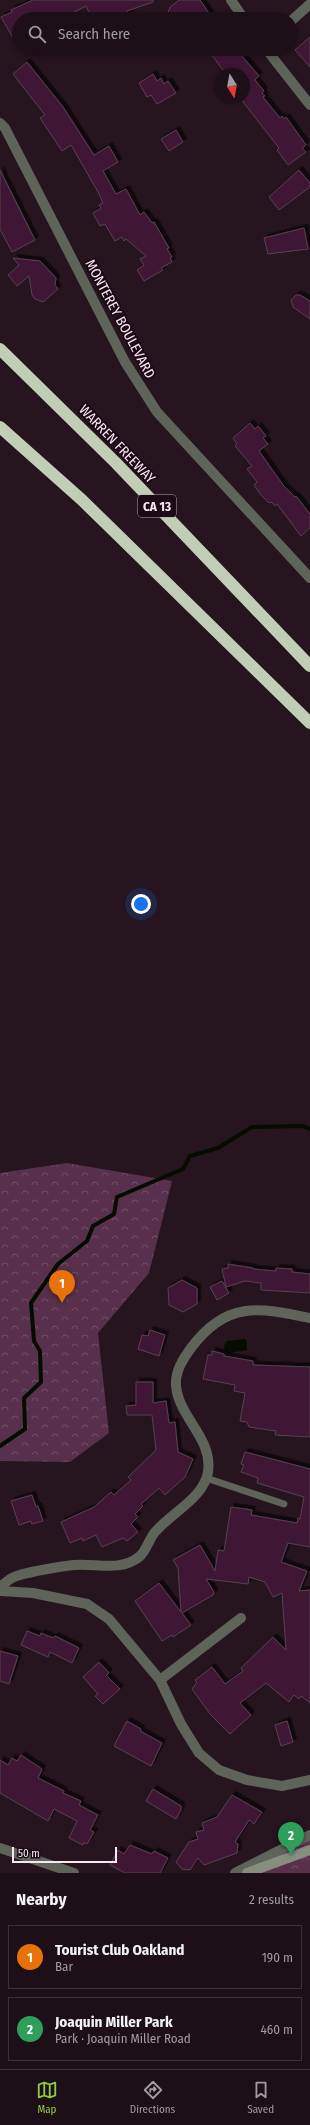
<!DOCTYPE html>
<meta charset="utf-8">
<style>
body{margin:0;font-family:"Fira Sans Condensed",sans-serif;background:#291d24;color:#f1f3f6}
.compass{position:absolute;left:214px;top:68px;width:36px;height:36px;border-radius:50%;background:#1c0f17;box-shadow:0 2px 6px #0003;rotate:169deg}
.scale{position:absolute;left:12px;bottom:10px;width:105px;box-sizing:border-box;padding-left:4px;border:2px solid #f6e8f0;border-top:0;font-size:11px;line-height:14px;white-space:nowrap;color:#f6e8f0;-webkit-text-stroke:3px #1c0b16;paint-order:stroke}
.you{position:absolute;left:141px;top:904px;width:14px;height:14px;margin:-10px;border:3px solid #fff;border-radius:50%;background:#1a73e8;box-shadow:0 0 0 6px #1a73e833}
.badge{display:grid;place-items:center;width:26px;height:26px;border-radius:50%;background:#92cd3f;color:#fff;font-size:13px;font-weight:700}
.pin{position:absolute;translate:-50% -33px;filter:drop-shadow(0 1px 2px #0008)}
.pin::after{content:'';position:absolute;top:21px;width:14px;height:12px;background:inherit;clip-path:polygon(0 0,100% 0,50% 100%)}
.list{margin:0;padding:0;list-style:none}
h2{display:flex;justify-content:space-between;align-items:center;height:52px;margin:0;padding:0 16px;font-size:17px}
h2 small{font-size:13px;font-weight:400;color:#a09ca1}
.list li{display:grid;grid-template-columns:26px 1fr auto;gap:12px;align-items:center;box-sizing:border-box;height:64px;margin:0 8px 8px;padding:0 8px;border:1px solid #3a2f36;border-radius:0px}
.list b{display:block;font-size:15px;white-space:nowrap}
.list p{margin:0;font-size:13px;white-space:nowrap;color:#a09ca1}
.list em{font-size:13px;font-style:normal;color:#a09ca1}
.icon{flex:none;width:22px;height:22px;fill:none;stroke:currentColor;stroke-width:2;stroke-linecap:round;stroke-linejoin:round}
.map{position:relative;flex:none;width:310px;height:1873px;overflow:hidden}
.search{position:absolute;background:#1c0f17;box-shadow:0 2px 6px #0003;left:12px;right:12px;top:12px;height:44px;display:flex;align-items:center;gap:10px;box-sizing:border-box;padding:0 14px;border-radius:22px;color:#a09ca1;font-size:15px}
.sheet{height:196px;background:#1c0f17}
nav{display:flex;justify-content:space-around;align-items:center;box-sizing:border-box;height:56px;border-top:1px solid #3a2f36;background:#1c0f17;font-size:11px;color:#a09ca1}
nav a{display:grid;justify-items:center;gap:2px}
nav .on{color:#92cd3f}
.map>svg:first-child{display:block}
</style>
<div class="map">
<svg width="310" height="1873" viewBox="0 0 310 1873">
<defs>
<pattern id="park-crowns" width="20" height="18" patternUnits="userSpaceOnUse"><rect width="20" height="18" fill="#59304b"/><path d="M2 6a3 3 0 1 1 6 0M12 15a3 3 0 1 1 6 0" fill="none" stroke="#714e65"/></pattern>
<filter id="shadow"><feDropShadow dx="3.5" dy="-3.5" stdDeviation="0" flood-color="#0009"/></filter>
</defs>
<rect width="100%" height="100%" fill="#26141f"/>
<path fill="url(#park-crowns)" d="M 67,1163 L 172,1181 L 149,1273 L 98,1333 L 109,1433 L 70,1462 L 0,1461 L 0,1173 Z
M 310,1836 L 310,1873 L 236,1873 Z"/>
<path fill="#050d00" d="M 245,1339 L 247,1341 L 247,1350 L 228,1353 L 225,1351 L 224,1345 L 227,1341 Z"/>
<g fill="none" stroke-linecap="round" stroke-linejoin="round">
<path stroke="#050d00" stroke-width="4" d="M 0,1446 L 25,1429 L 24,1398 L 41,1382 L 40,1351 L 34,1341 L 31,1303 L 58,1264 L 87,1241 L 93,1226 L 114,1214 L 117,1197 L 183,1169 L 190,1156 L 218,1148 L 252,1127 L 303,1126 L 310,1129"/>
</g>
<path fill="#401834" stroke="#57414f" filter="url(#shadow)" d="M 33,0 L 153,0 L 153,2 L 127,11 L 129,15 L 117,19 L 92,19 L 86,6 L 61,19 L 19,19 L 19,48 L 1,17 L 12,12 L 11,10 Z
M 179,0 L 200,0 L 213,19 L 173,19 L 168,11 L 170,9 L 169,8 Z
M 310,37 L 310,67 L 295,50 Z
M 207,49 L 236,49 L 259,76 L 255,80 L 264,91 L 262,93 L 265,96 L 263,97 L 280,118 L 282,116 L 284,119 L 286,117 L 306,145 L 302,148 L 306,152 L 288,165 L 277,150 L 279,148 L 240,98 L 244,98 L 244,74 L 226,74 Z
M 27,62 L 63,107 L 94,155 L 109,146 L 118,162 L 103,171 L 116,194 L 126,189 L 140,215 L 144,212 L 152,223 L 154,222 L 169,248 L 167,249 L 172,257 L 170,258 L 172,262 L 161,268 L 163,270 L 144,281 L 137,270 L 144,265 L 140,259 L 146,256 L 126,239 L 124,241 L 122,237 L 115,241 L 105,224 L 100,226 L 93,213 L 101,208 L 99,205 L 103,203 L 98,192 L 71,145 L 62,151 L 40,118 L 45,115 L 13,74 Z
M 153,74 L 157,81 L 161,78 L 164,84 L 168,81 L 176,93 L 157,104 L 151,95 L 147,97 L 139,83 Z
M 176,130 L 183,142 L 169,151 L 161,139 Z
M 0,170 L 35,240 L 12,252 L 0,229 Z
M 299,170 L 310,183 L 310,187 L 279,210 L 269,197 Z
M 304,228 L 308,249 L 268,254 L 264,238 Z
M 13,258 L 40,261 L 56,278 L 55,285 L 58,289 L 43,302 L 35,299 L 32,295 L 29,276 L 17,286 L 8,275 L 19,265 Z
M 296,295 L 300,295 L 310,301 L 310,319 L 293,307 L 291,300 Z
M 250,423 L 255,429 L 258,426 L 266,436 L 263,438 L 268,444 L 259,451 L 283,485 L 295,497 L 296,496 L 310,514 L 310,528 L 301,536 L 277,504 L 275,506 L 271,502 L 269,503 L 261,495 L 254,485 L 257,482 L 247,469 L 252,466 L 235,446 L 237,444 L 233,438 Z
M 228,1264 L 253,1268 L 253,1269 L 276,1271 L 276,1268 L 292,1269 L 292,1272 L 310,1274 L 310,1293 L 261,1290 L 261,1283 L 245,1281 L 226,1287 L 222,1269 L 228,1268 Z
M 182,1280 L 197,1288 L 197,1304 L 183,1312 L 169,1305 L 168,1288 Z
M 222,1281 L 229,1293 L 217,1300 L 210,1287 Z
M 150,1330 L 165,1335 L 159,1356 L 138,1349 L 142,1335 L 148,1336 Z
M 212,1351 L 224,1354 L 224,1356 L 253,1361 L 253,1365 L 310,1367 L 310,1437 L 275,1435 L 276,1431 L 249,1427 L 247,1422 L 240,1421 L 245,1393 L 234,1391 L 235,1385 L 203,1379 L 208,1355 L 212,1355 Z
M 136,1382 L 153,1382 L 153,1403 L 166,1401 L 169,1423 L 175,1422 L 178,1452 L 193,1459 L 185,1477 L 165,1495 L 159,1488 L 141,1504 L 143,1506 L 135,1514 L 138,1517 L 131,1524 L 138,1532 L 127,1541 L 123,1538 L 102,1547 L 96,1535 L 83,1541 L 82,1538 L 70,1543 L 61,1522 L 94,1507 L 111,1492 L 114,1495 L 131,1480 L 128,1477 L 156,1450 L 152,1415 L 127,1415 L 126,1406 L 136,1405 Z
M 245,1452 L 310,1469 L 310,1547 L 288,1543 L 281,1562 L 307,1571 L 299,1591 L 310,1590 L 310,1703 L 301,1696 L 299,1699 L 294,1695 L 289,1702 L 266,1683 L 240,1703 L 251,1715 L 230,1734 L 210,1714 L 192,1689 L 197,1682 L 195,1680 L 212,1667 L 225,1684 L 243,1671 L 241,1668 L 273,1637 L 286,1650 L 282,1593 L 273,1597 L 265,1582 L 249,1577 L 248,1584 L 206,1579 L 214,1592 L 213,1595 L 182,1613 L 191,1625 L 173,1637 L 172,1635 L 162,1641 L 135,1601 L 159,1583 L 181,1612 L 178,1568 L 173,1560 L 200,1545 L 215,1571 L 218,1550 L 224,1551 L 231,1507 L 252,1510 L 251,1515 L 297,1523 L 298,1518 L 300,1519 L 304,1497 L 257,1483 L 258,1478 L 241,1472 L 244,1465 L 241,1464 Z
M 32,1495 L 36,1507 L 38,1506 L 43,1521 L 32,1524 L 31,1521 L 19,1525 L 11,1501 Z
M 27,1631 L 40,1636 L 41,1633 L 53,1638 L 55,1636 L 79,1648 L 72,1663 L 50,1652 L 48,1657 L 21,1645 Z
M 0,1651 L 18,1656 L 9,1684 L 0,1681 Z
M 99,1662 L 109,1673 L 106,1675 L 120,1689 L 103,1704 L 95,1696 L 98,1694 L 83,1677 Z
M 127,1721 L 141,1729 L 140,1731 L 162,1743 L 151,1766 L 114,1746 Z
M 287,1721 L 293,1742 L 281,1746 L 275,1725 Z
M 21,1755 L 42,1769 L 38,1778 L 64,1791 L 63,1793 L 81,1801 L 79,1805 L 98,1815 L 90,1830 L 94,1832 L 87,1844 L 84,1842 L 83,1845 L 69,1838 L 77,1821 L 54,1809 L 48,1821 L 0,1793 L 0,1760 L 8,1765 L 12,1758 L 17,1761 Z
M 153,1789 L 181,1806 L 181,1810 L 176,1819 L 146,1801 Z
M 232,1795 L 262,1812 L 254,1824 L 249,1820 L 235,1842 L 238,1844 L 237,1853 L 204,1865 L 198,1858 L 190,1870 L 182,1869 L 176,1862 L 189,1842 L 198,1839 L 196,1832 L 204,1830 L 202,1823 L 217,1817 Z
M 130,1845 L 152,1854 L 154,1851 L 168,1858 L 160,1873 L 125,1873 L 110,1865 L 118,1850 L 124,1854 Z"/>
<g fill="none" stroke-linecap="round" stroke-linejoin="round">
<path stroke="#5f645b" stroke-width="7" d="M 206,1478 L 284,1504"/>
<path stroke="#5f645b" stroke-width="10" d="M 231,0 L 244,19
M 291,21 L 310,4
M 266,49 L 310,105
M 0,1587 C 4,1584 8,1580 12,1578 C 20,1573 63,1566 74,1565 C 96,1563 120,1572 139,1557 C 147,1551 149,1537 157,1530 C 173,1512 204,1497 208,1472 C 213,1438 179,1418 176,1386 C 175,1371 183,1359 191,1348 C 226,1301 258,1307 310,1318
M 0,1591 L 33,1593 L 87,1604 L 109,1619 L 160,1680 L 181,1724 L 199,1753 L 219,1770 L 247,1780 L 282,1786 L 310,1780
M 160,1680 L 241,1618
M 0,1848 L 74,1873
M 235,1873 L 310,1835"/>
<path stroke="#5f645b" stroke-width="10" d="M 0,123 L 5,128 L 125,362 L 157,412 L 310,578"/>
<path stroke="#878e7f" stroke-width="10" d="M 247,1873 L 310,1850"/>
<path stroke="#c1cdb5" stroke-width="12" d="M 0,349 L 116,463 L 310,666
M 0,427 L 82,500 L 310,723"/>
</g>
<g text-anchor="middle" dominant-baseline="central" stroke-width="4" stroke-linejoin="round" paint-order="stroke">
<rect fill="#1c0b16" stroke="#b5a6af" stroke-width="1" x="138" y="495" width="38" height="22" rx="3"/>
<g font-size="13" font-weight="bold" fill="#f6e8f0">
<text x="157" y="506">CA 13</text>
</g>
<g font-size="14" fill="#f6e8f0" stroke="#1c0b16">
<text transform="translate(120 319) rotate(62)">MONTEREY BOULEVARD</text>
<text transform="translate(117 444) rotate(46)">WARREN FREEWAY</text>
</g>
</g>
</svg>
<svg class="compass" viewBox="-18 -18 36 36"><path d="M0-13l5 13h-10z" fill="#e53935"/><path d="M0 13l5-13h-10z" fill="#a09ca1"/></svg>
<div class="scale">50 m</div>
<div class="you"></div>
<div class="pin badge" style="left:62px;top:1303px;background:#e8710a">1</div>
<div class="pin badge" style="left:291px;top:1855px;background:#2e9e5b">2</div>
<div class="search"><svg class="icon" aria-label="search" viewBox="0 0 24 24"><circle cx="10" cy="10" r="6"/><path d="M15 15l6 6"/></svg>Search here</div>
</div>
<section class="sheet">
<h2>Nearby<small>2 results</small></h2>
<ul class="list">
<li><span class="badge" style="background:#e8710a">1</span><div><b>Tourist Club Oakland</b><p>Bar</p></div><em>190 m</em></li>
<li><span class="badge" style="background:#2e9e5b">2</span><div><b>Joaquin Miller Park</b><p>Park · Joaquin Miller Road</p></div><em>460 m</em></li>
</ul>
</section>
<nav>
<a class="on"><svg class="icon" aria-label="map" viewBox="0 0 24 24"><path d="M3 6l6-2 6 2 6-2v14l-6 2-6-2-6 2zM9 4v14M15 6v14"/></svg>Map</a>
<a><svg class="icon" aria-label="directions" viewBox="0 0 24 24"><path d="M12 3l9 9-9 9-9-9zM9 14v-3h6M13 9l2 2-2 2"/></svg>Directions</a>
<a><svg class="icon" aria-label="saved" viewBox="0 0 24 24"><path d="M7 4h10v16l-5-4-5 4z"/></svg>Saved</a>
</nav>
